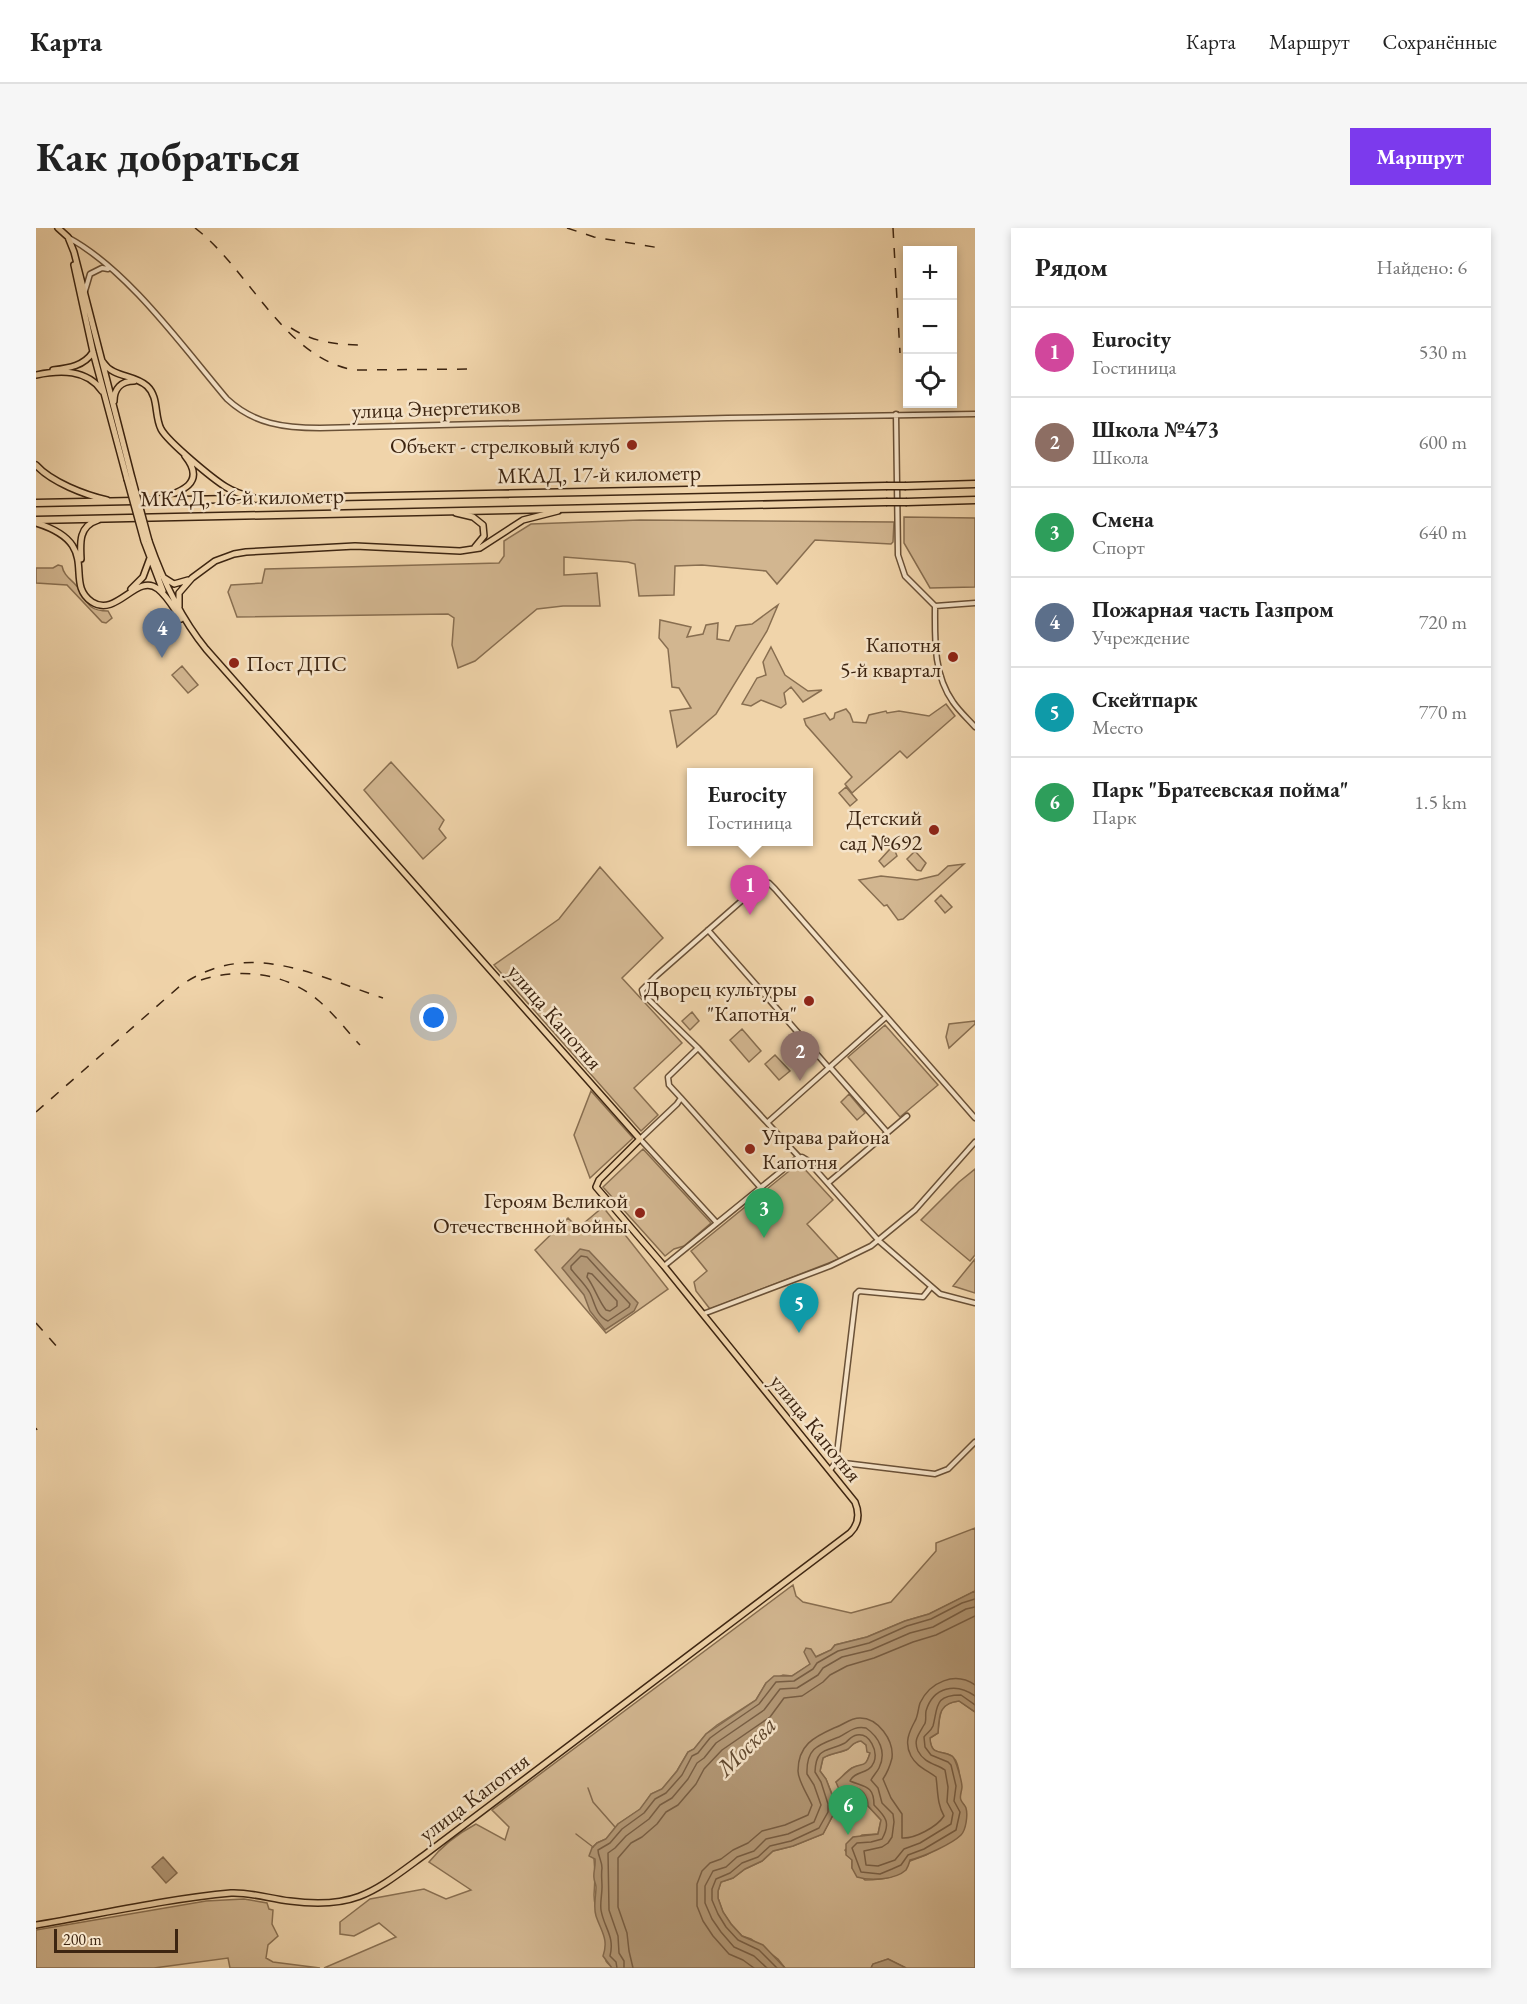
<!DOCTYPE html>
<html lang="ru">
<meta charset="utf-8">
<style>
body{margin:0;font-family:"EB Garamond",serif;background:#f6f6f6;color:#222}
.controls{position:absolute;right:18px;top:18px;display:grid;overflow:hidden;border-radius:0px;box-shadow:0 3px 9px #0003}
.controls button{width:54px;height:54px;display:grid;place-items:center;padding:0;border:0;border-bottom:2px solid #e0e0e0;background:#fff;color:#222;font:30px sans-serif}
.scale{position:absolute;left:18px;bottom:15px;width:124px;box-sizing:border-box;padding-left:6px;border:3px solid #3d2511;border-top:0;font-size:16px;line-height:21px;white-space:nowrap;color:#3d2511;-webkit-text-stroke:4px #f5e3c8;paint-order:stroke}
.you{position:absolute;left:398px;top:790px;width:21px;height:21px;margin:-15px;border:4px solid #fff;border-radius:50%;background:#1a73e8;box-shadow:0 0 0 9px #1a73e833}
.badge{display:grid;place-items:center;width:39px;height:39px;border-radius:50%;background:#7c3aed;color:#fff;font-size:20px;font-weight:700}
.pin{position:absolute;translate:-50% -50px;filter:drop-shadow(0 2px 3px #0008)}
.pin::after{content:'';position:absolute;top:32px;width:21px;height:18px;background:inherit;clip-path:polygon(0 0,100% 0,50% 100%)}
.popup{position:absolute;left:651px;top:540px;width:126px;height:78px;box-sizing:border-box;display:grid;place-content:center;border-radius:0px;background:#fff;filter:drop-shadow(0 2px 4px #0005);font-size:20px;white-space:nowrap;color:#767676}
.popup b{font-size:22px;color:#222}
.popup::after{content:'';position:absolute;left:50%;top:100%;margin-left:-12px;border:12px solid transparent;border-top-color:#fff}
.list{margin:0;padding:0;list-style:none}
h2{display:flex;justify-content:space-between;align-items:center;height:78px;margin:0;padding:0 24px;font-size:26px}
h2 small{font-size:20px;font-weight:400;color:#767676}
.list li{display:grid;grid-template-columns:39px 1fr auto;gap:18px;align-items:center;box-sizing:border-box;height:90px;padding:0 24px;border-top:2px solid #e0e0e0}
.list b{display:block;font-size:22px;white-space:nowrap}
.list p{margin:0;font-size:20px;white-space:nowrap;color:#767676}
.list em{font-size:20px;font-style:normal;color:#767676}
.icon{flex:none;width:33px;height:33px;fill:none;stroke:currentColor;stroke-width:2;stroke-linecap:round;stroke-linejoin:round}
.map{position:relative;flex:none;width:939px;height:1740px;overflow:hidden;border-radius:0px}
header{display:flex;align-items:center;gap:36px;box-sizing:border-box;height:84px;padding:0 30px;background:#fff;border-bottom:2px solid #e0e0e0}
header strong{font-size:28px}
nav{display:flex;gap:33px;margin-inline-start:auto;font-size:21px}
.intro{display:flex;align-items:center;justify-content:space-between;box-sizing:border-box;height:144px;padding:0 36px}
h1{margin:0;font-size:42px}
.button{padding:15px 27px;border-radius:0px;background:#7c3aed;color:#fff;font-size:21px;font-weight:700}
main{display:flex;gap:36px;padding:0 36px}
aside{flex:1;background:#fff;border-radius:0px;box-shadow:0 3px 9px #0003}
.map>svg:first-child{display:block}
</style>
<header>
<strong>Карта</strong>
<nav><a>Карта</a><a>Маршрут</a><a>Сохранённые</a></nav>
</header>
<div class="intro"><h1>Как добраться</h1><a class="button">Маршрут</a></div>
<main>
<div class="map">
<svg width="939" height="1740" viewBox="0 0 939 1740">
<rect width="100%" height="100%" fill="#f0d4aa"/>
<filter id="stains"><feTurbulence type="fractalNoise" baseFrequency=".00333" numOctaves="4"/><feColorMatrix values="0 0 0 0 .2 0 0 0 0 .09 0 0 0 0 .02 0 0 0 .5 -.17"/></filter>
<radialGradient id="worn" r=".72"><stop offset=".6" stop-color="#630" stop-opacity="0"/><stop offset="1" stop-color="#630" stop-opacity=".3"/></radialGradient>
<path fill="#d2b690" stroke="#886e50" stroke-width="1.5" d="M 868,289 L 939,290 L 939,359 L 894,360 L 868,315 Z
M 604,292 L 858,294 L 857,314 L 855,316 L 779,312 L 741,356 L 730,343 L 666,337 L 639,338 L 638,367 L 603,368 L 599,336 L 592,334 L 528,329 L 528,347 L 561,345 L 564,378 L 527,378 L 501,381 L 439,433 L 422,440 L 416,417 L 418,390 L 412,386 L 201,389 L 192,364 L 195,357 L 226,355 L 229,341 L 463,335 L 468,328 L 468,313 L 495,296 Z
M 22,337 L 26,338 C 28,349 37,352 43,361 C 52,376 53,383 72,383 L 76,390 L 70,395 L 66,394 L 31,357 L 0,355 L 0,340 L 17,340 Z
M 742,377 L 731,403 L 680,486 L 641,519 L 634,483 L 655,480 L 643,460 L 636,459 L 632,421 L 623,410 L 624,392 L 655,399 L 651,409 L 667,406 L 670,397 L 682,395 L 681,411 L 693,413 L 700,398 L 716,396 Z
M 735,419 L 749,447 L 772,463 L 786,462 L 767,474 L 755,459 L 748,465 L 750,476 L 745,480 L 725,472 L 715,478 L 706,476 L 721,450 L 730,447 L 727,434 Z
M 146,438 L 162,457 L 152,465 L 136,447 Z
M 910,476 L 919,488 L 871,530 L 864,523 L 816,565 L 809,556 L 816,549 L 770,497 L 768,491 L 789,485 L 794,492 L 798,490 L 799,485 L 810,481 L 814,486 L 817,494 L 830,495 L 833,487 L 850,483 L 851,485 L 863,483 L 893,488 Z
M 355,534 L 408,592 L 403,601 L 410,610 L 387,631 L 328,562 Z
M 810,559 L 821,572 L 814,578 L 803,565 Z
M 854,621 L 859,623 L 861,628 L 848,639 L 843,633 Z
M 879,623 L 890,635 L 885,643 L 881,642 L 871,631 Z
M 928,636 L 867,691 L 862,692 L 851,677 L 848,678 L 823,652 L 845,648 L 881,652 L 902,647 L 912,638 Z
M 564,639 L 627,710 L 586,750 L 646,815 L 598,860 L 622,887 L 605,903 L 458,737 L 523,691 Z
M 905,667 L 916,679 L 909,685 L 899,673 Z
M 656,784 L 663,793 L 654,802 L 646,793 Z
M 939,793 L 939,796 L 913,820 L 910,809 L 913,796 Z
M 849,797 L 902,857 L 864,889 L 812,829 Z
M 706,801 L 725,823 L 713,834 L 694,812 Z
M 739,827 L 754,843 L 743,852 L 729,836 Z
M 555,863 L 597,910 L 554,950 L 538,907 Z
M 813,866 L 829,885 L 821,892 L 805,874 Z
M 607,921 L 675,995 L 648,1018 L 638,1021 L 629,1028 L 567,959 Z
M 763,935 L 797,972 L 771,996 L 803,1031 L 674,1081 L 660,1063 L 658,1054 L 671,1043 L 655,1023 Z
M 939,941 L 939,1027 L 934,1033 L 885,992 L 923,954 Z
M 567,979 L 632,1061 L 570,1105 L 499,1022 L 532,990 L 542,1000 Z
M 939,1031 L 939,1065 L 917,1058 Z
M 939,1300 L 939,1363 L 893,1386 L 869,1393 L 831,1409 L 799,1417 L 795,1422 L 779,1429 L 775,1436 L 756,1448 L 747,1447 L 730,1455 L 720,1472 L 681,1497 L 670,1506 L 658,1521 L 652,1524 L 641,1543 L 626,1561 L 615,1566 L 605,1581 L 582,1596 L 570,1611 L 561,1615 L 556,1620 C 560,1636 559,1651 558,1667 C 558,1683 566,1698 570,1713 C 571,1719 568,1727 570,1733 C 572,1736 574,1737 576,1740 L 288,1740 L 360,1709 L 343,1695 L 318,1708 L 304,1706 L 304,1694 L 334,1671 L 388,1661 L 410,1671 L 435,1662 L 393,1634 C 405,1619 423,1605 440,1596 L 469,1612 L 473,1599 L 456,1582 L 757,1357 L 760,1368 L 767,1374 L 815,1385 L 855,1374 L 900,1323 L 900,1315 Z
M 923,1473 L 939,1484 L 939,1740 L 870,1740 L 852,1731 L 837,1736 L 835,1740 L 749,1740 L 742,1731 L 715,1711 L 706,1708 L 695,1696 L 687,1684 L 682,1670 L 682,1663 L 685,1654 L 697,1650 L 709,1641 L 726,1633 L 737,1623 L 757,1618 L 787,1606 L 798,1585 L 796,1566 L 790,1551 L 784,1543 L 787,1530 C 795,1525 805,1525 812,1521 C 817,1517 817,1514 825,1513 L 830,1517 L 834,1525 C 829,1543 828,1534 816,1540 C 811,1543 805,1550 800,1554 L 809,1566 L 816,1561 C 827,1562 833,1566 832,1578 L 845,1592 L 842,1606 L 826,1607 L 809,1622 L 816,1632 L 816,1640 L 829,1652 C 846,1652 866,1650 874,1633 L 890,1627 L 924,1607 L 928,1577 L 924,1572 C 925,1562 925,1536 917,1529 C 907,1521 895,1530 894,1510 L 902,1505 C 904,1487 902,1475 923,1473 Z
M 208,1671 L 231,1675 L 233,1681 L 237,1682 L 236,1696 L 242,1708 L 232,1717 L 230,1730 L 237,1734 L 284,1740 L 194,1740 L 192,1730 L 118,1740 L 0,1740 L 0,1702 L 170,1673 Z"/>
<path fill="#b39876" stroke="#846a4e" stroke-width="1.5" d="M 544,1021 L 553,1023 L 602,1075 L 598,1083 L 569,1102 L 554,1083 L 548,1067 L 526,1040 Z
M 939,1363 L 939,1484 L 923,1473 C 903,1475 903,1487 902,1505 L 894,1510 C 895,1529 905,1521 916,1528 C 920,1531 926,1554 926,1559 C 926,1563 923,1568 925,1572 C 926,1575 929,1577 930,1580 C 932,1587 930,1602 925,1607 C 916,1616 887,1629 874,1632 C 873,1636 872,1639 870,1642 C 859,1652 834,1653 821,1649 L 816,1640 L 816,1632 L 810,1627 L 810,1616 L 817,1609 L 842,1606 L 845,1592 L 832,1578 C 832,1569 826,1557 815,1561 C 812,1562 809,1565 805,1566 L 800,1554 C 805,1550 811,1543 816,1540 C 827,1534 829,1541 834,1525 L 831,1524 L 830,1517 L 825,1513 C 817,1514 817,1517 812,1521 C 804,1525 795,1525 787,1530 L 784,1543 L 790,1551 L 799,1575 L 798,1585 L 787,1606 L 757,1618 L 737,1623 L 726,1633 L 709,1641 L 697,1650 L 685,1654 L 682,1663 L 682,1670 L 687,1684 L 695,1696 L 706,1708 L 727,1717 L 749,1740 L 576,1740 L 567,1728 C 573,1711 565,1703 560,1688 C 557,1679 560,1668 560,1659 C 560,1656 558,1653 558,1650 C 557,1644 560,1638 559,1631 L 553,1628 L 556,1620 L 561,1615 L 570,1611 L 582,1596 L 604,1581 L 615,1566 L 626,1561 L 641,1543 L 652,1524 L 658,1521 L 670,1506 L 720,1472 L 730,1455 L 738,1448 L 756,1448 L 774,1436 L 768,1424 L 770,1420 L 775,1421 L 780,1429 L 795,1422 L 799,1417 L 831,1409 L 869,1393 L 893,1386 Z
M 127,1629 L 141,1645 L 130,1655 L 116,1639 Z
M 852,1731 L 870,1740 L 835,1740 L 837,1736 Z"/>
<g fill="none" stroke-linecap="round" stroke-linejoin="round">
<path stroke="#785e44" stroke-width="1.5" d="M 545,1028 L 551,1029 L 594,1076 L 593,1079 L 572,1093 C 560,1088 559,1075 554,1065 C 549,1056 541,1049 535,1041 L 535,1038 Z
M 552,1045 L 556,1046 L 581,1073 L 581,1078 L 574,1083 L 570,1082 C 562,1072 559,1060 551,1049 Z
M 581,1740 L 580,1734 L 574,1728 C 579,1708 568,1700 565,1682 C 564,1674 566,1667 566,1659 C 566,1652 565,1647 566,1640 C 566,1633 562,1628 562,1622 L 574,1615 L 586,1601 L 608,1585 L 619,1571 L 630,1565 L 646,1547 L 656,1528 L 662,1525 L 674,1510 L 685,1502 L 723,1476 L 740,1454 L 758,1453 L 777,1441 L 781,1435 L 802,1423 L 833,1415 L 871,1398 L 895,1391 L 926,1375 L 939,1371
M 588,1740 L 588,1733 L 583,1725 L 582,1708 L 573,1682 L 572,1625 L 579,1620 L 590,1608 L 613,1591 L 624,1577 L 636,1570 L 652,1551 L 661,1535 L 668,1530 L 680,1515 L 728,1482 L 744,1461 L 761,1460 L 782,1447 L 787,1440 L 806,1429 L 835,1422 L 874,1405 L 897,1399 L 930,1381 L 939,1379
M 597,1740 L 593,1723 L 591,1705 L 582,1679 L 582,1630 L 595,1615 L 606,1609 L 621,1596 L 630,1584 L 642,1577 L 660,1556 L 668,1541 L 686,1522 L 734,1489 L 748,1470 L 766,1468 L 787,1454 L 794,1447 L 811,1438 L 838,1430 L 877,1414 L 900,1407 L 939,1388
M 718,1740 L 707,1732 L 693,1726 L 677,1708 L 667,1693 L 661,1678 L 661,1656 L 666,1643 L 674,1635 L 685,1631 L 697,1622 L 712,1615 L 726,1603 L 749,1597 L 772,1587 L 776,1577 C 772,1567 762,1553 762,1543 C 762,1517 778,1509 798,1500 C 808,1497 813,1490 824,1490 C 842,1490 858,1512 856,1530 C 854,1538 851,1545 847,1551 L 855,1570 L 866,1586 L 866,1610 C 878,1611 901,1599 908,1588 C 901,1576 902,1563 900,1549 C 891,1542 881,1539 875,1528 C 868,1515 873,1504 879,1493 C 882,1488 882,1481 884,1475 C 894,1454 919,1443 939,1457
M 731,1740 L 718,1728 L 698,1719 L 685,1704 L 676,1691 L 669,1675 L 669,1658 L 677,1643 L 690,1639 L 701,1629 L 718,1623 L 730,1611 L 752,1606 L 778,1594 L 785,1577 L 778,1557 L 771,1546 C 770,1520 782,1517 803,1509 C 813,1504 817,1498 830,1500 C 843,1509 851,1524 843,1540 C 841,1544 837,1548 835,1552 L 842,1560 L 846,1575 L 857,1586 L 858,1594 L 856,1609 L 852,1615 L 846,1619 L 828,1623 L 830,1637 L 842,1638 L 859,1632 L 868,1621 L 884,1615 L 915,1596 L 917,1585 L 911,1574 L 912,1559 L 909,1542 C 900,1536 888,1535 882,1523 C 877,1512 883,1506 888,1497 C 891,1494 889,1488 890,1483 C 897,1459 920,1454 939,1468
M 741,1740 L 723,1722 L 702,1712 L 690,1699 L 682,1686 L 676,1672 L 676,1661 L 680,1651 L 694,1645 L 706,1635 L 722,1629 L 734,1618 L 755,1613 L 783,1600 L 792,1584 L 792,1576 L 785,1554 L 779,1544 C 780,1518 792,1524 809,1515 C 813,1512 815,1508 821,1507 C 834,1505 842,1523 838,1534 C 833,1547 819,1542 814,1553 C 828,1559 838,1557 838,1577 C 850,1589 855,1595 846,1611 L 835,1614 L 821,1615 L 816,1620 L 825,1644 L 844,1646 L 856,1641 L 865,1637 L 872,1627 L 888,1621 L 920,1602 L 924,1584 L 918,1573 L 920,1558 L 915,1537 L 912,1534 L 895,1527 L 889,1519 L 888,1509 C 891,1505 895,1503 897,1498 C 902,1479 898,1467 925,1467 L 939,1477"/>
<path stroke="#846a4e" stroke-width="1.5" d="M 552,1560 L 557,1574 L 579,1599
M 540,1606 L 557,1619"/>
<defs>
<path id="minor" d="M 33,10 C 92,42 147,119 191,171 C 218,196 248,200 284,200 L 691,190 L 939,186
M 49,63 L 54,46 L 66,40 L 72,41
M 860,186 L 862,327 L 869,348 L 899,378
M 899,378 C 899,410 897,446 917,474 C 923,483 932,491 939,499
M 899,378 L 939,375
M 672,702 L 793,840
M 662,820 L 763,929
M 794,839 L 851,904
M 645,870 L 724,959
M 732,894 L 850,789
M 792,955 L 871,888
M 681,995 L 604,911 L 641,876 L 645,870 L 633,857 L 632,849 L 662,820 L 607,766 L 606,762 L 620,748 L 727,654 L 733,655 L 739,661 L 939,890
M 628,1038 L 760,931 L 766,929 L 771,932 L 843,1013 L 904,1066 L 939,1075
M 667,1086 L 794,1038 L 835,1018 L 879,982 L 939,914
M 800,1234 L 820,1066 L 823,1063 L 887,1069 L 895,1059
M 794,1242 L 800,1234 L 899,1246 L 912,1241 L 939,1214"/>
<path id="major" d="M 22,0 L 32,9 L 38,24 L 96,250
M 38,37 L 57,124 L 91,251
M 67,134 C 77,150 98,146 111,158 C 123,169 118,187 125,201 C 132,214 177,251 190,259 C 198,264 207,267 216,269
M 17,142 C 33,140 48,138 57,124
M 0,147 C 24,142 51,141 66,163
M 78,173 C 78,161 85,153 98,153
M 0,237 C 15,254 49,267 71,272
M 123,271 C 145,264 171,255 149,228
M 420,285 L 437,289 L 447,297 L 448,308 L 439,319
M 0,295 C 68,316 26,354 56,374 C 81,390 101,344 122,361 C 132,369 138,381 145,391
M 108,313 L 127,363
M 45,331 C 44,314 43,298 62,292
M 127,349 L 138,356 L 152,352
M 95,361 L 107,349 L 114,330
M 143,379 L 143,365 L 156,350 L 179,333 L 198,326 L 210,324 L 319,318 L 424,323 L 444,320 L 487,292 L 522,283
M 0,1697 C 65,1686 130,1671 195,1665 C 214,1664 235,1671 254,1673 C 321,1682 340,1662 391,1625 L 814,1305 C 823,1296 824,1286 819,1274 L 628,1038 L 560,959 L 563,952 L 604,911 L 170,421 C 144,389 127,353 113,313"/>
<path id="highway" d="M 870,258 L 939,256
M 871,274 L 939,272
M 0,275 L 850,258
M 0,292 L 850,274"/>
</defs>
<use href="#minor" stroke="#6a5137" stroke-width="7"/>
<use href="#major" stroke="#3d2511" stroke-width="8"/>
<use href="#highway" stroke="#3d2511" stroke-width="9"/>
<use href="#minor" stroke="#f5e3c8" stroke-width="4"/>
<use href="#major" stroke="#f0d4aa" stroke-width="5"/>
<use href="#highway" stroke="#f0d4aa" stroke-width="6"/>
<path stroke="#3d2511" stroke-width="1.5" stroke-dasharray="10 10" stroke-linecap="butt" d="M 159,0 C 214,42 247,129 318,142 L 438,141
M 531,0 L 558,9 L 624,20
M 857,0 L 864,125
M 255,100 C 278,115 303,117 330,117
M 165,752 C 205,739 251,745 283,773 C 298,786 311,803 324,817
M 0,884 L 144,758 C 212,710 277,747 347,770
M 0,1095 L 23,1121
M 0,1200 L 1,1202"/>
<defs>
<path id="major-bridge" d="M 96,250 L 113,313
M 91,251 L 108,313"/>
<path id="highway-bridge" d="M 850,258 L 870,258
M 850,274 L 871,274"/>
</defs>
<use href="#major-bridge" stroke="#3d2511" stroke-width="8" stroke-linecap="butt"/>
<use href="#highway-bridge" stroke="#3d2511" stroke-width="9" stroke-linecap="butt"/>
<use href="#major-bridge" stroke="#f0d4aa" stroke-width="5"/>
<use href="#highway-bridge" stroke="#f0d4aa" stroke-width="6"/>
</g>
<g fill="#8f2418" stroke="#f5e3c8" stroke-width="2">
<circle cx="596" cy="217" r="6"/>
<circle cx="917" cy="429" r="6"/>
<circle cx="198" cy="435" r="6"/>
<circle cx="898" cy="602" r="6"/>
<circle cx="773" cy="773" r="6"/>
<circle cx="714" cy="921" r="6"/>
<circle cx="604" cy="985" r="6"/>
</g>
<g text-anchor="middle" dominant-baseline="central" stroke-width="5" stroke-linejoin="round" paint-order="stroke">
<g font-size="22" fill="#3d2511" stroke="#f5e3c8">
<text transform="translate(400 180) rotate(-2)">улица Энергетиков</text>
<text transform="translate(563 246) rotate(-1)">МКАД, 17-й километр</text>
<text transform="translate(206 269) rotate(-1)">МКАД, 16-й километр</text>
<text transform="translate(519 789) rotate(49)">улица Капотня</text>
<text transform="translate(780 1200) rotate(51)">улица Капотня</text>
<text transform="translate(438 1569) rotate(-37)">улица Капотня</text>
</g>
<g font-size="22" fill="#3d2511" stroke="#f5e3c8" text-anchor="end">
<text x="584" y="217">Объект - стрелковый клуб</text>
<text x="905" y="416">Капотня<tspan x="905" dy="25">5-й квартал</tspan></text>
<text x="210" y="435" text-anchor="start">Пост ДПС</text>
<text x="886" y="589">Детский<tspan x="886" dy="25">сад №692</tspan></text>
<text x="761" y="760">Дворец культуры<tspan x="761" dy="25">"Капотня"</tspan></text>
<text x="726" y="908" text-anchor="start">Управа района<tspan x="726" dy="25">Капотня</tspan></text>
<text x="592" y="972">Героям Великой<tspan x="592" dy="25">Отечественной войны</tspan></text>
</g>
<g font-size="24" font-style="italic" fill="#60482f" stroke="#f5e3c8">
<text transform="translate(710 1518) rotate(-45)">Москва</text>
</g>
</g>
<rect width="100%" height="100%" filter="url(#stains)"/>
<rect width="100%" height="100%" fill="url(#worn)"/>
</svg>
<div class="controls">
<button>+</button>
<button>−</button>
<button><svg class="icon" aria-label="locate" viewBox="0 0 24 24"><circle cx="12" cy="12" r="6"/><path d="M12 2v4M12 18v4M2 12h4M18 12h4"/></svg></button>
</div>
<div class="scale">200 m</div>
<div class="you"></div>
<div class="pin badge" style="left:714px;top:687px;background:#d1479c">1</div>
<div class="popup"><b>Eurocity</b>Гостиница</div>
<div class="pin badge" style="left:764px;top:853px;background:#8d6e63">2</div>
<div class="pin badge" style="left:728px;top:1010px;background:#2e9e5b">3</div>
<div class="pin badge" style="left:126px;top:430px;background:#5c6f8a">4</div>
<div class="pin badge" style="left:763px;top:1105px;background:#0f9aa8">5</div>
<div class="pin badge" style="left:812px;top:1607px;background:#2e9e5b">6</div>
</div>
<aside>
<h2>Рядом<small>Найдено: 6</small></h2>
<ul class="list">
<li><span class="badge" style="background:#d1479c">1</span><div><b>Eurocity</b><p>Гостиница</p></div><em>530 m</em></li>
<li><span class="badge" style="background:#8d6e63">2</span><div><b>Школа №473</b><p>Школа</p></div><em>600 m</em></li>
<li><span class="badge" style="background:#2e9e5b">3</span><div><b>Смена</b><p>Спорт</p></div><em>640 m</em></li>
<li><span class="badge" style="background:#5c6f8a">4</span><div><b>Пожарная часть Газпром</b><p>Учреждение</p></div><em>720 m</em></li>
<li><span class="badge" style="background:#0f9aa8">5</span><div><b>Скейтпарк</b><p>Место</p></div><em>770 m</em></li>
<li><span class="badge" style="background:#2e9e5b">6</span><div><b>Парк &quot;Братеевская пойма&quot;</b><p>Парк</p></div><em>1.5 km</em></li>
</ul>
</aside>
</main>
